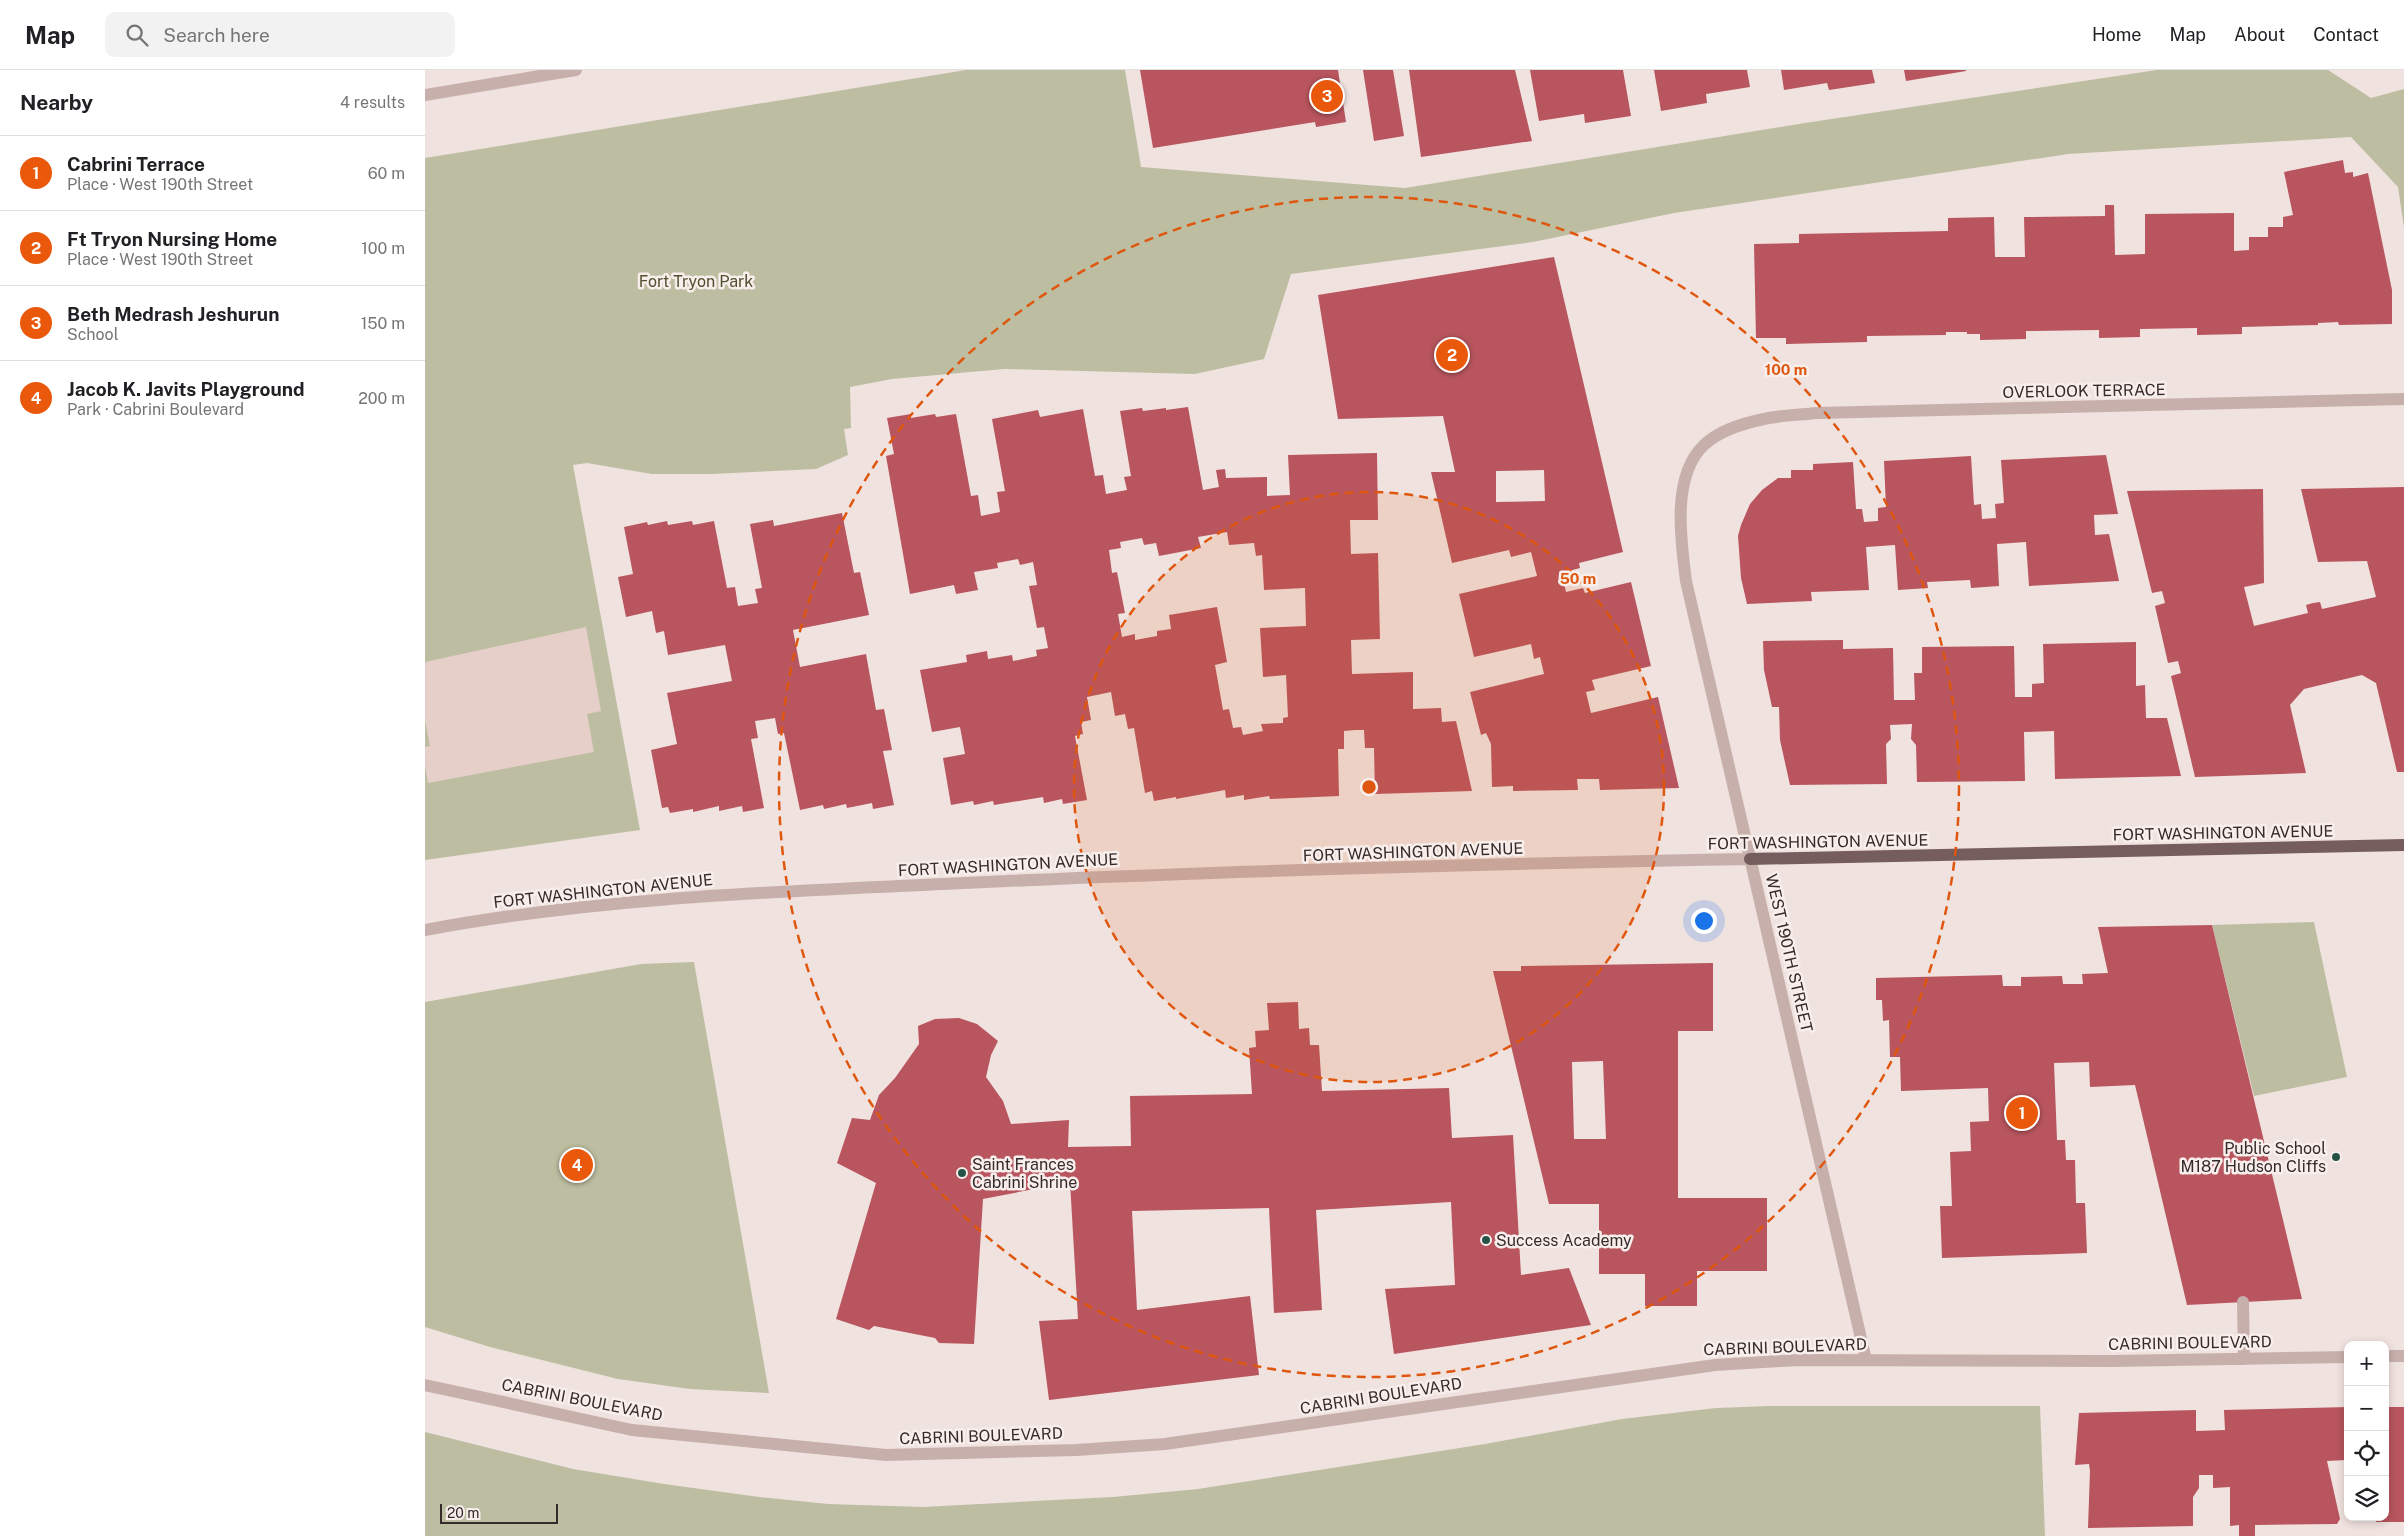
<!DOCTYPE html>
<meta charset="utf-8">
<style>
body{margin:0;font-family:"Public Sans",sans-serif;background:#f2f2f2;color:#202124}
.controls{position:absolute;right:15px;bottom:15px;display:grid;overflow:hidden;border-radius:10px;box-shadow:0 2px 8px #0003}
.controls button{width:45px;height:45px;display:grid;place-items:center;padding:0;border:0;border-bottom:1px solid #e0e0e0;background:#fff;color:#202124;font:25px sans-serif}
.scale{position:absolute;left:15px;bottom:12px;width:118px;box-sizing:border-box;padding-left:5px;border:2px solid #362a2a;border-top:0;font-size:14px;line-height:18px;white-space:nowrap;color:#362a2a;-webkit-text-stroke:4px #f8eeeb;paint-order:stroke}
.you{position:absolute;left:1278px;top:850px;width:18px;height:18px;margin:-12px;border:4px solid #fff;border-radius:50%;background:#1a73e8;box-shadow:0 0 0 8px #1a73e833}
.badge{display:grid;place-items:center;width:32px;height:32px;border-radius:50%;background:#ea580c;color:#fff;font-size:16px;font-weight:700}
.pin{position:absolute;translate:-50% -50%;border:2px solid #fff;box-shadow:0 1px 5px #0006}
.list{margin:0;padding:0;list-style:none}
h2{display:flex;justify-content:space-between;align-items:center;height:65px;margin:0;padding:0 20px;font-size:21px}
h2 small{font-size:16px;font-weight:400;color:#757577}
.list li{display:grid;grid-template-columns:32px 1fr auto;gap:15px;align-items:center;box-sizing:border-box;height:75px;padding:0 20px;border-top:1px solid #e0e0e0}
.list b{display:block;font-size:19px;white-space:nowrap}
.list p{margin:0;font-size:16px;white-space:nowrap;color:#757577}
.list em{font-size:16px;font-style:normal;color:#757577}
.icon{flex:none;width:28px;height:28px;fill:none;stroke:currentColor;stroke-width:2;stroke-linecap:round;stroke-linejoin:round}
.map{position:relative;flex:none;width:1979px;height:1466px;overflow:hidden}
header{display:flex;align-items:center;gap:30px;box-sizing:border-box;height:70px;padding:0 25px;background:#fff;border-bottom:1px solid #e0e0e0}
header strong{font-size:24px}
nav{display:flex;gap:28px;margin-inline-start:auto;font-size:18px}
.search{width:350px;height:45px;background:#f2f2f2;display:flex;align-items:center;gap:12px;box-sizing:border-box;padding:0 18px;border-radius:10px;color:#757577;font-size:19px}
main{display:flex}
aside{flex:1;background:#fff}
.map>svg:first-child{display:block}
</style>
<header>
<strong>Map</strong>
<div class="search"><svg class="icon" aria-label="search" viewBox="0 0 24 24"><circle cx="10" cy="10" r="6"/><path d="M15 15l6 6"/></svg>Search here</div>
<nav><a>Home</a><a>Map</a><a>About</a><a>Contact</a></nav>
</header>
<main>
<aside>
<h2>Nearby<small>4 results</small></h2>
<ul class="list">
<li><span class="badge">1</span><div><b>Cabrini Terrace</b><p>Place · West 190th Street</p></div><em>60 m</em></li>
<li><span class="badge">2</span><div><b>Ft Tryon Nursing Home</b><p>Place · West 190th Street</p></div><em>100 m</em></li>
<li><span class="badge">3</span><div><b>Beth Medrash Jeshurun</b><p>School</p></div><em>150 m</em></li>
<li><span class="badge">4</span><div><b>Jacob K. Javits Playground</b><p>Park · Cabrini Boulevard</p></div><em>200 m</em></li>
</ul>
</aside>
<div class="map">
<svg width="1979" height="1466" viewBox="0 0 1979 1466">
<rect width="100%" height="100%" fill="#f0e2df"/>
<path fill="#bdbda1" d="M 541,0 L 700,0 L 716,97 L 980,118 L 1380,53 L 1732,0 L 1903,0 L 1946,28 L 1979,19 L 1979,157 L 1973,117 L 1926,67 L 1643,84 L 1249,143 L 1108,172 L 866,204 L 839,289 L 770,304 L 579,299 L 467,309 L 425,317 L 426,358 L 419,359 L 423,385 L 391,399 L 287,404 L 227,404 L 162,393 L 148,395 L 215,760 L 0,790 L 0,88 Z
M 1889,852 L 1922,1007 L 1829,1026 L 1787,855 Z
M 269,892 L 344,1323 L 265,1319 L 193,1309 L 65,1277 L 0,1257 L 0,932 L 216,894 Z
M 1346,1336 L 1615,1336 L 1620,1466 L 0,1466 L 0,1362 L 148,1399 L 239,1414 L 334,1427 L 403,1434 L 498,1437 L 688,1427 L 773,1419 L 1060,1374 L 1197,1349 L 1291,1338 Z"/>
<path fill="#e6cfc8" d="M 161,557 L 176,641 L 162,644 L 169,682 L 3,713 L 0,695 L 0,677 L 5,676 L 0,650 L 0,592 Z"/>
<path fill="#b8555e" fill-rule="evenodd" d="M 715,0 L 913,0 L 921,52 L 891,57 L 890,52 L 728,78 Z
M 938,0 L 968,0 L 979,66 L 949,71 Z
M 984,0 L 1090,0 L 1107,71 L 996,87 Z
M 1105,0 L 1198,0 L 1206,46 L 1160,53 L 1159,44 L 1114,51 Z
M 1229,0 L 1322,0 L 1325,17 L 1281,24 L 1282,33 L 1236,41 Z
M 1356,0 L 1447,0 L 1450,13 L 1404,20 L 1402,13 L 1359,20 Z
M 1479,0 L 1541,0 L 1541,1 L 1481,11 Z
M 1918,90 L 1920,103 L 1928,102 L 1928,107 L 1943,103 L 1967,220 L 1967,254 L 1914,255 L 1913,252 L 1893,253 L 1893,255 L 1817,257 L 1817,264 L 1772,265 L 1772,258 L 1715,259 L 1715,267 L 1674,268 L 1674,260 L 1601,261 L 1601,269 L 1555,270 L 1555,264 L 1542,264 L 1542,262 L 1521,262 L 1521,265 L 1442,266 L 1442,272 L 1361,274 L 1361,268 L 1331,268 L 1329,174 L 1374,173 L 1374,164 L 1523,161 L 1523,148 L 1569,147 L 1570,187 L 1600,187 L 1599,147 L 1680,146 L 1680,135 L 1689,135 L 1690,185 L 1720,184 L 1720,144 L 1809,143 L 1809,181 L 1824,180 L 1824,167 L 1843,167 L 1843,157 L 1858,157 L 1858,147 L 1868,145 L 1859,102 Z
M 1129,187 L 1198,482 L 1154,493 L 1155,498 L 1137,503 L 1141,522 L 1158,518 L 1160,523 L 1206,512 L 1226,596 L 1167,610 L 1170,620 L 1161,622 L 1166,643 L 1233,627 L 1254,718 L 1175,720 L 1174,709 L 1152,709 L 1153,720 L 1088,721 L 1088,716 L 1067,717 L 1066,674 L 1061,663 L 1056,665 L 1045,622 L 1119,604 L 1115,587 L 1109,589 L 1106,574 L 1049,587 L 1034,524 L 1112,506 L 1106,482 L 1086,487 L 1084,480 L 1027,493 L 1006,402 L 1030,402 L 1018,346 L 913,349 L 893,225 ZM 1119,400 L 1120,431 L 1071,432 L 1071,401 Z
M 763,337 L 778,420 L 794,417 L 791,400 L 800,399 L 801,408 L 842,407 L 842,426 L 865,425 L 863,385 L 952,383 L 953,450 L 925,450 L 926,484 L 953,483 L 955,569 L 926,570 L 927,604 L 988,602 L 988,639 L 1016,638 L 1017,652 L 1031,651 L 1047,721 L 950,724 L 949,678 L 940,678 L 939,660 L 930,660 L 919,661 L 919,679 L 913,679 L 914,726 L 845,729 L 844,726 L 819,730 L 819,725 L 801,728 L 800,720 L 751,729 L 751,727 L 729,731 L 727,721 L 720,723 L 709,658 L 703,659 L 700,644 L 690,646 L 686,622 L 662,627 L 666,650 L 656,652 L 658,664 L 650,666 L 662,730 L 638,734 L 637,729 L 619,733 L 618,727 L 569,735 L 568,731 L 549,735 L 548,731 L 526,735 L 518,688 L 540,684 L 535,657 L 507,662 L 495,600 L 542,592 L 541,585 L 562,581 L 563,589 L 587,585 L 588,591 L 612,586 L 611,580 L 623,578 L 619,557 L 612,558 L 604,516 L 612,515 L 608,492 L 595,495 L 593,489 L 572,493 L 573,498 L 549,502 L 553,520 L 531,524 L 529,515 L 485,524 L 461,386 L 469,384 L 462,348 L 486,344 L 486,348 L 510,344 L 511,347 L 531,344 L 546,426 L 553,425 L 556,446 L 575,442 L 572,422 L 580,421 L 567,349 L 613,340 L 615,347 L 658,339 L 670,406 L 678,405 L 681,424 L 702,420 L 699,407 L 706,406 L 695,341 L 717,338 L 718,341 L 741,338 L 741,340 ZM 802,462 L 804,475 L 829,473 L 831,486 L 837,485 L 839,520 L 880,518 L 881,556 L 835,558 L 838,607 L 861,605 L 863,647 L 858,648 L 858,653 L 836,654 L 838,661 L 818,665 L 816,657 L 808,658 L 804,639 L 798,640 L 790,595 L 802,592 L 792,537 L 744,545 L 746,559 L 732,561 L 732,566 L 710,570 L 710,564 L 697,567 L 693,544 L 700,543 L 692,502 L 687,503 L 684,480 L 696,478 L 695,472 L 717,468 L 719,475 L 731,473 L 734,486 L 776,478 L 773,467 Z
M 1681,385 L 1693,444 L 1669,445 L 1670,465 L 1684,464 L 1694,511 L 1604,516 L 1601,472 L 1572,474 L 1574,516 L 1546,518 L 1545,510 L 1502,512 L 1503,518 L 1473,520 L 1470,475 L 1441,477 L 1444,520 L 1386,522 L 1387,531 L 1322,534 L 1316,508 L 1313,466 L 1316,455 L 1325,434 L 1337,420 L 1353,408 L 1366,408 L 1366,400 L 1388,400 L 1388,394 L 1428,392 L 1431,439 L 1437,439 L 1439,452 L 1453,451 L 1453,438 L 1461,437 L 1459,391 L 1546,386 L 1549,435 L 1556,434 L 1557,449 L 1571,448 L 1570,434 L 1579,433 L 1576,390 Z
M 1979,417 L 1979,702 L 1972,702 L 1951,613 L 1937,605 L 1879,619 L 1865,635 L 1881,703 L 1770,707 L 1746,606 L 1756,603 L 1753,591 L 1743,593 L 1730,536 L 1740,533 L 1737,521 L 1727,523 L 1702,421 L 1838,419 L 1839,513 L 1819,517 L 1829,556 L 1883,543 L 1881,535 L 1888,533 L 1895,532 L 1897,539 L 1951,527 L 1942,491 L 1893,492 L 1876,419 Z
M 417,443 L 429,503 L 435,502 L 444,545 L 368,560 L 375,597 L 441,584 L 451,640 L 459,639 L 467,680 L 458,681 L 469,735 L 448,739 L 447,733 L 422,738 L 421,734 L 399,739 L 398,735 L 375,740 L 359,663 L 353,664 L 350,648 L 330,651 L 333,668 L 326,669 L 339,738 L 318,742 L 317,736 L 294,741 L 294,736 L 268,742 L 268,739 L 245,743 L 243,737 L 237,738 L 226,680 L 252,674 L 242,623 L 307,611 L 300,575 L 243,585 L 239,561 L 231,563 L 227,541 L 201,547 L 193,507 L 208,504 L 199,457 L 222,452 L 223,455 L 242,451 L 243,455 L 267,451 L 268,455 L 289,451 L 302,518 L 310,517 L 313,536 L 333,533 L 330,519 L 337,518 L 325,454 L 348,450 L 349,456 Z
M 1418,570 L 1418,579 L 1468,578 L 1469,630 L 1490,630 L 1489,603 L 1497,603 L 1497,577 L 1589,576 L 1590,627 L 1607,627 L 1607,614 L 1619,613 L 1618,574 L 1711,572 L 1711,616 L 1720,615 L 1721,648 L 1742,648 L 1756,706 L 1630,709 L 1629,661 L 1599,662 L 1600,711 L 1492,712 L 1491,675 L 1486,669 L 1487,654 L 1465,655 L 1466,669 L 1461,674 L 1462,714 L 1365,715 L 1355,670 L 1354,637 L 1347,637 L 1339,600 L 1338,571 Z
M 1787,855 L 1877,1229 L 1762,1235 L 1710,1015 L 1665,1017 L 1664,992 L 1629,993 L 1632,1070 L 1640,1070 L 1641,1090 L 1650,1090 L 1651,1133 L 1660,1133 L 1662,1183 L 1517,1188 L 1515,1136 L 1527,1136 L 1525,1082 L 1546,1081 L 1545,1052 L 1564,1051 L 1563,1018 L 1476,1021 L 1475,987 L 1465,987 L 1464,950 L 1458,951 L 1457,930 L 1451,930 L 1451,908 L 1577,905 L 1578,916 L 1596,916 L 1596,907 L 1637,906 L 1638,914 L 1658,914 L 1657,904 L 1683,903 L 1673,857 Z
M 1288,893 L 1288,961 L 1253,961 L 1253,1128 L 1342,1128 L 1342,1201 L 1272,1201 L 1272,1236 L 1220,1236 L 1220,1204 L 1174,1204 L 1174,1134 L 1124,1134 L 1068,901 L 1096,901 L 1096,896 ZM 1178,991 L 1181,1069 L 1149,1069 L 1147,992 Z
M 873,932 L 874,959 L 884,958 L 885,975 L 894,975 L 897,1021 L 1024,1018 L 1027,1068 L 1088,1065 L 1096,1205 L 1144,1198 L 1166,1255 L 969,1284 L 960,1219 L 1030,1215 L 1026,1132 L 891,1140 L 897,1240 L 849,1243 L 844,1138 L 707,1141 L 712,1240 L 825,1226 L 834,1305 L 624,1330 L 614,1251 L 653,1249 L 645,1112 L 558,1129 L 549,1274 L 514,1273 L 510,1268 L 449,1256 L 444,1260 L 411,1249 L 451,1113 L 412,1093 L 427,1048 L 445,1050 L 454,1025 L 470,1008 L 494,974 L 493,956 L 510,949 L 534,948 L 552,954 L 573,971 L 566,985 L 561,1007 L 578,1031 L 586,1054 L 644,1050 L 643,1077 L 706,1076 L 705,1026 L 827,1024 L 824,978 L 831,977 L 830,961 L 844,960 L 842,933 Z
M 1923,1337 L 1923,1396 L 1921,1390 L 1902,1391 L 1915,1449 L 1912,1454 L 1830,1455 L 1830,1466 L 1814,1466 L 1814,1455 L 1805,1456 L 1805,1417 L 1788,1418 L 1788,1405 L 1774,1405 L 1774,1418 L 1768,1427 L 1768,1456 L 1663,1458 L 1665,1401 L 1664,1394 L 1650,1395 L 1654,1343 L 1771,1340 L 1771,1361 L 1800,1360 L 1799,1340 Z
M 1960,1337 L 1979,1337 L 1979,1452 L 1951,1452 L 1951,1447 L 1960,1447 Z"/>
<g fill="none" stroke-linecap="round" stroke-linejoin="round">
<path stroke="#c7b0ac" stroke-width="12" d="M 0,25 L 151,0
M 0,860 C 171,828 345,822 518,814 C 787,801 1056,794 1325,789
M 1818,1232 L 1819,1289
M 1960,1286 L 1979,1286
M 1441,1290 L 1261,511 C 1256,471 1246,406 1279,375 C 1295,360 1319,353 1339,349 C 1356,345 1374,345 1392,343 L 1979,329
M 0,1315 L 207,1360 L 461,1385 L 651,1380 L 740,1374 L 1290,1295 L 1373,1290 L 1688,1291 L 1923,1287"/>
<path stroke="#765d5d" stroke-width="12" d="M 1325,789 L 1979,775"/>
</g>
<circle cx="944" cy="717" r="295" fill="#df570e" fill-opacity=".12"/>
<g fill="none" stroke="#df570e" stroke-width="2.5" stroke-dasharray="9 6">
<circle cx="944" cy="717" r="295"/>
<circle cx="944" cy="717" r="590"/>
</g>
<g fill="#245346" stroke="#f8eeeb" stroke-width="2">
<circle cx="1911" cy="1087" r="5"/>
<circle cx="537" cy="1103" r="5"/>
<circle cx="1061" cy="1170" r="5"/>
</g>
<g text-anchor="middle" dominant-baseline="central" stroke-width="5" stroke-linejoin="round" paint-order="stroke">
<g font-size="16" fill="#505131" stroke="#f8eeeb">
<text x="271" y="211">Fort Tryon Park</text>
</g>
<g font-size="16" fill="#362a2a" stroke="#f8eeeb">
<text transform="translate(1659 321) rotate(-1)">OVERLOOK TERRACE</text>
<text transform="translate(1798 763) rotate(-1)">FORT WASHINGTON AVENUE</text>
<text transform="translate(1393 772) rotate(-1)">FORT WASHINGTON AVENUE</text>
<text transform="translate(988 782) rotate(-2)">FORT WASHINGTON AVENUE</text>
<text transform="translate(583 795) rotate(-3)">FORT WASHINGTON AVENUE</text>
<text transform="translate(178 821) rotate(-6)">FORT WASHINGTON AVENUE</text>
<text transform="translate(1364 883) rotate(77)">WEST 190TH STREET</text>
<text transform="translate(1765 1273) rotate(-1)">CABRINI BOULEVARD</text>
<text transform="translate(1360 1277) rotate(-2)">CABRINI BOULEVARD</text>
<text transform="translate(956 1326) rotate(-9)">CABRINI BOULEVARD</text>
<text transform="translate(157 1330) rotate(11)">CABRINI BOULEVARD</text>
<text transform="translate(556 1366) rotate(-2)">CABRINI BOULEVARD</text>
</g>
<g font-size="16" fill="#362a2a" stroke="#f8eeeb" text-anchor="start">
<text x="1901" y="1078" text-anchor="end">Public School<tspan x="1901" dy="18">M187 Hudson Cliffs</tspan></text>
<text x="547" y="1094">Saint Frances<tspan x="547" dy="18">Cabrini Shrine</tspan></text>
<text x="1071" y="1170">Success Academy</text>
</g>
</g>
<circle cx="944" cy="717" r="8" fill="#df570e" stroke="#f8eeeb" stroke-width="2.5"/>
<g font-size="15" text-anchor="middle" font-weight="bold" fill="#df570e" stroke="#f8eeeb" stroke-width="5" stroke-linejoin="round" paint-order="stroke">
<text x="1361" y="305">100 m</text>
<text x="1153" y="514">50 m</text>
</g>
</svg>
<div class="controls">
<button>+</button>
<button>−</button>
<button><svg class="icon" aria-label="locate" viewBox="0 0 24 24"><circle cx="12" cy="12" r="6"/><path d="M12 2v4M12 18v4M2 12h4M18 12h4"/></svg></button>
<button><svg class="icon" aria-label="layers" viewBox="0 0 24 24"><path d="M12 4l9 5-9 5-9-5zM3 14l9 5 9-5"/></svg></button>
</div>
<div class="scale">20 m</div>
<div class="you"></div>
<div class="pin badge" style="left:1597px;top:1043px">1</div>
<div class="pin badge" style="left:1027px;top:285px">2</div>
<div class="pin badge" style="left:902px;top:26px">3</div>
<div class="pin badge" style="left:152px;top:1095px">4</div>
</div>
</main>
